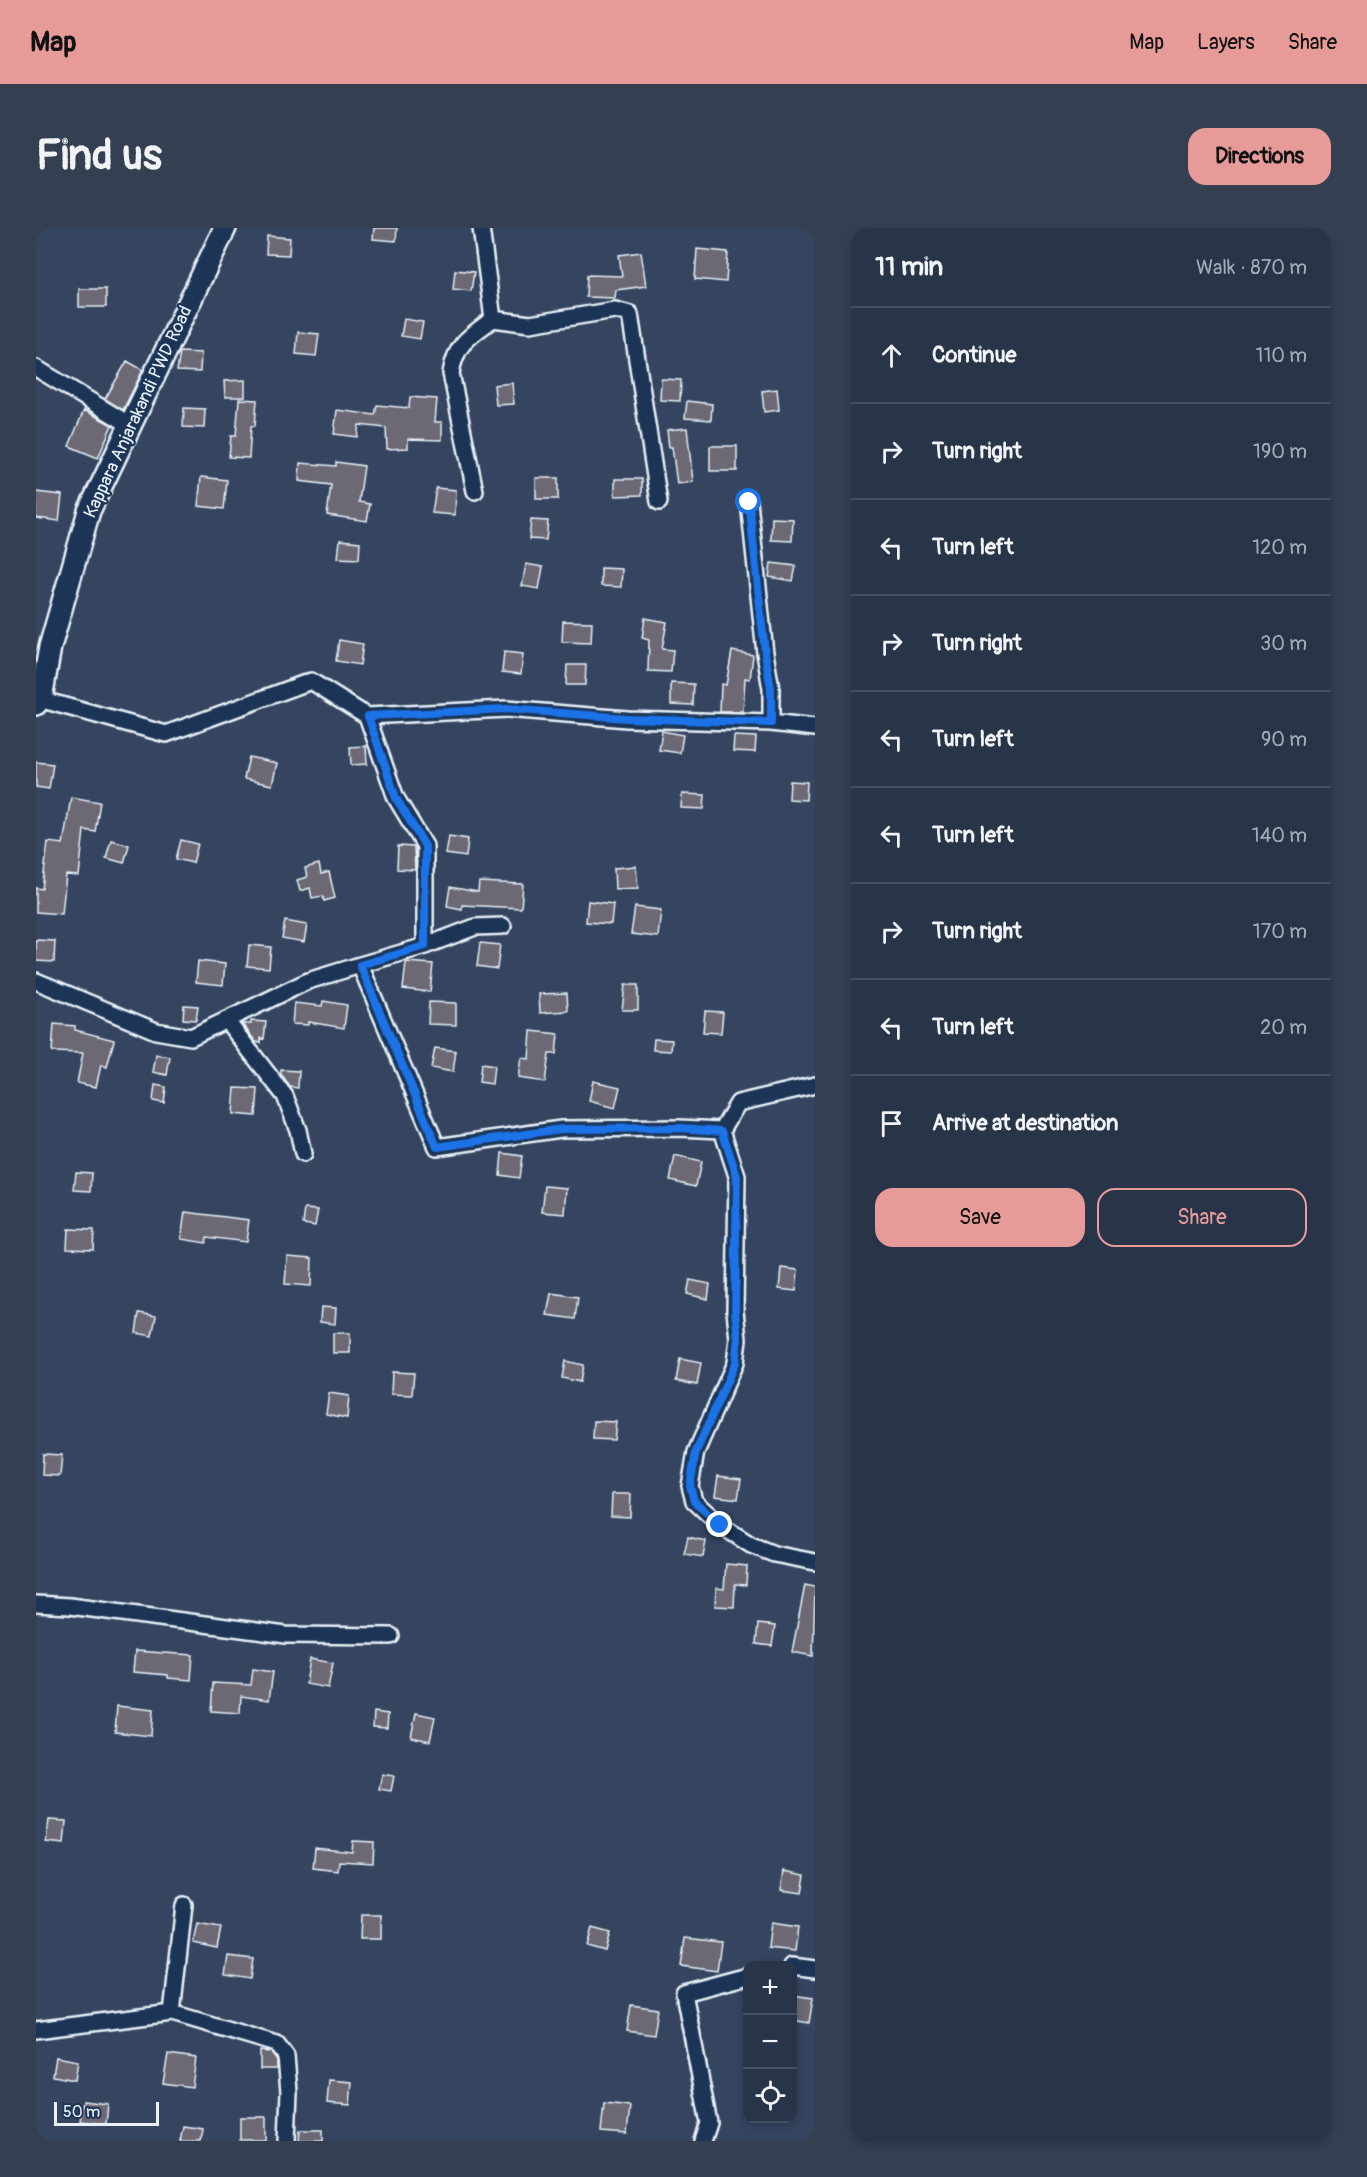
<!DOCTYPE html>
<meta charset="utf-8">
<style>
body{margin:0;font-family:Pangolin,sans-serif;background:#343f52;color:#f1f3f6}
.controls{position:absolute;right:18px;bottom:18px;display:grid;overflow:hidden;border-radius:12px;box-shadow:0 3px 9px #0003}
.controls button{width:54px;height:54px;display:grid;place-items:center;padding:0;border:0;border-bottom:2px solid #444f60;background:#283448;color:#f1f3f6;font:30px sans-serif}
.scale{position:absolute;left:18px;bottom:15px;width:105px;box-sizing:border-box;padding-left:6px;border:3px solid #e8f1f8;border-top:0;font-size:16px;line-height:21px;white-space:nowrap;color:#e8f1f8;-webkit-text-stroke:4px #1d3557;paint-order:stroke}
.stop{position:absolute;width:18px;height:18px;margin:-14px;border:4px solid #1a73e8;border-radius:50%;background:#fff}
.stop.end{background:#1a73e8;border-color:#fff;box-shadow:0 2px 6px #0008}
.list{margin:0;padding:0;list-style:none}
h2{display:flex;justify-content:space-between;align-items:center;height:78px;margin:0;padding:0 24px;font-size:26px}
h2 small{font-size:20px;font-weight:400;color:#a5aab4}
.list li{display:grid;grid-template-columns:39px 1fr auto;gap:18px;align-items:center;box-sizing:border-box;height:96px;padding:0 24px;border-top:2px solid #444f60}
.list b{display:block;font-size:22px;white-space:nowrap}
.list em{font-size:20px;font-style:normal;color:#a5aab4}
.actions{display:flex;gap:12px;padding:18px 24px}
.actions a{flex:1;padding:14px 0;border:2px solid #e69b98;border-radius:18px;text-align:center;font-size:21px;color:#e69b98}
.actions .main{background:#e69b98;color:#111}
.icon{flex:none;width:33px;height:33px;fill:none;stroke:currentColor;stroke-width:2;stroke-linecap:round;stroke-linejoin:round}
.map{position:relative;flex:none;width:779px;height:1913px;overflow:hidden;border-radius:18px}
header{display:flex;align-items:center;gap:36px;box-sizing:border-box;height:84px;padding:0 30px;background:#e69b98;color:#111}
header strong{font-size:28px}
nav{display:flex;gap:33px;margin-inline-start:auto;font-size:21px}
.intro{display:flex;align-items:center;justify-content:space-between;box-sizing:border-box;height:144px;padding:0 36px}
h1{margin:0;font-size:42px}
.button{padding:15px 27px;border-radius:18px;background:#e69b98;color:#111;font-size:21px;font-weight:700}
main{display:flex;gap:36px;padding:0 36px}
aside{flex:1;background:#283448;border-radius:18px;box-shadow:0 3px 9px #0003}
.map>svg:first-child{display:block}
</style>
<header>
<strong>Map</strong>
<nav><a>Map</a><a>Layers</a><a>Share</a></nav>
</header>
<div class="intro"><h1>Find us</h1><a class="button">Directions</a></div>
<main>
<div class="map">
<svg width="779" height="1913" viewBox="0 0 779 1913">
<rect width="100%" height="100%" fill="#354560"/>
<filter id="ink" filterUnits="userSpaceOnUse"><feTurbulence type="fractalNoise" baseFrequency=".0167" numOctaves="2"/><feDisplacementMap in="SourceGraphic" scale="12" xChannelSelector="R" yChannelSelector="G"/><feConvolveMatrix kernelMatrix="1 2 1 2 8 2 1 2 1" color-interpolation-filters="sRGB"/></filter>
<g filter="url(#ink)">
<path fill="#6c6975" stroke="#e8f1f8" stroke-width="1.5" d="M 338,0 L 361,0 L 360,13 L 337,11 Z
M 231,8 L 254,10 L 253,27 L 230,26 Z
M 661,21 L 692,24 L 690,54 L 659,51 Z
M 605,24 L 610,58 L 580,62 L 579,70 L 550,69 L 551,47 L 586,48 L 583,27 Z
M 419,42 L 438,44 L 435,63 L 417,61 Z
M 43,61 L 70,61 L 70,79 L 43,79 Z
M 368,91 L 387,94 L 384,111 L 365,108 Z
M 262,104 L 283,106 L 280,128 L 260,126 Z
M 144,124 L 165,125 L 164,144 L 141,143 Z
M 91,133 L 107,142 L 87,182 L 69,171 Z
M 625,151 L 645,152 L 644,173 L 624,172 Z
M 209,152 L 209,169 L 189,169 L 188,153 Z
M 476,155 L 478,176 L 460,177 L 458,157 Z
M 741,161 L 743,182 L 728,184 L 726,163 Z
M 374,169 L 401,171 L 399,194 L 406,194 L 406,212 L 372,211 L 372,220 L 351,221 L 350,200 L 323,197 L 321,209 L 298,206 L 301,182 L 339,187 L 341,177 L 373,180 Z
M 203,171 L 221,172 L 219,198 L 215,198 L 213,230 L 193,229 L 195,208 L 200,208 Z
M 651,173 L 676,176 L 675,192 L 649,190 Z
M 148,180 L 169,181 L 168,200 L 147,199 Z
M 48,182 L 76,197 L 62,230 L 33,218 Z
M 651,200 L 657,254 L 641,256 L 636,219 L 633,219 L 631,202 Z
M 674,218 L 701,218 L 701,243 L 674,243 Z
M 300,234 L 328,238 L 323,274 L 334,276 L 331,293 L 291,287 L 295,257 L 263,253 L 264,235 L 300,238 Z
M 165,249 L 191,252 L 188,281 L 162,278 Z
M 500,250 L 522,250 L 522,271 L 500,271 Z
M 579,251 L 606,251 L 606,267 L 579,268 Z
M 400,260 L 420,262 L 419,287 L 396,285 Z
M 0,264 L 26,267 L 23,293 L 0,290 Z
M 736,290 L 757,291 L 756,313 L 735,312 Z
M 495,292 L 512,293 L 510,312 L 493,311 Z
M 304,312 L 324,314 L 323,331 L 302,330 Z
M 735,335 L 760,338 L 757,353 L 733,349 Z
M 490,336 L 507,339 L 503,361 L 486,358 Z
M 565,340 L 586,341 L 585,359 L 565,358 Z
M 609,390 L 631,394 L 626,421 L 637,422 L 635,444 L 612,443 L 613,412 L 606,410 Z
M 527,393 L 556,394 L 555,415 L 526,414 Z
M 303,412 L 327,416 L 324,437 L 300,433 Z
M 696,423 L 717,427 L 714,451 L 709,450 L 707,484 L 684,484 L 685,456 L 690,457 Z
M 468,424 L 487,426 L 485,446 L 466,444 Z
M 531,437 L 550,437 L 549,457 L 530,457 Z
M 635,455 L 658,456 L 657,477 L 635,476 Z
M 626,503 L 647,507 L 644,525 L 623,522 Z
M 698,508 L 720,509 L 719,524 L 697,523 Z
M 330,518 L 331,536 L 315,537 L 314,519 Z
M 213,529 L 241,535 L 236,557 L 208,551 Z
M 0,534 L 17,536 L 13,561 L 0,559 Z
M 754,553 L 771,554 L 770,572 L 753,571 Z
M 646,566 L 669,567 L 668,581 L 645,580 Z
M 35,569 L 64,574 L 59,604 L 48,602 L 43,648 L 30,647 L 26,686 L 0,684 L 0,660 L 6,661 L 12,614 L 27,616 Z
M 413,608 L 432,611 L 430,629 L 410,626 Z
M 75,612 L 93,617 L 88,635 L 70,630 Z
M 145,612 L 162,616 L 157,635 L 140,631 Z
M 362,618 L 378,619 L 379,642 L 361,641 Z
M 283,636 L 285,646 L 293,644 L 299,670 L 288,673 L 287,668 L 276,670 L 274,660 L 264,663 L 261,652 L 271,649 L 269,640 Z
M 600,638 L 602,660 L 579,661 L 578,640 Z
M 443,654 L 487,656 L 485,680 L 426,677 L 426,681 L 411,678 L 414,659 L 442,664 Z
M 552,673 L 577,676 L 575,696 L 550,694 Z
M 599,679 L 625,682 L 622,709 L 595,706 Z
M 249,693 L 271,697 L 268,714 L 246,710 Z
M 0,712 L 19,713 L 18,734 L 0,733 Z
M 444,715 L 464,717 L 461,741 L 441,738 Z
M 213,717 L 235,719 L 233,740 L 211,738 Z
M 162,733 L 189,736 L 187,757 L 160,754 Z
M 370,734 L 397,736 L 394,764 L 367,761 Z
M 589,757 L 602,757 L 602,782 L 586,782 Z
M 531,765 L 532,783 L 504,785 L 503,766 Z
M 287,773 L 311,777 L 308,800 L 272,794 L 272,797 L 256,796 L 258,775 L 286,778 Z
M 393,774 L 420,775 L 420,797 L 392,796 Z
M 148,777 L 162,778 L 160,792 L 147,791 Z
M 669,783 L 687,784 L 685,805 L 667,804 Z
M 215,793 L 230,794 L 228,811 L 225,810 L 225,815 L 220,814 L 206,796 L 215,796 Z
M 18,796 L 39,798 L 39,802 L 78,812 L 71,839 L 65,837 L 60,859 L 41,855 L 47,825 L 16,824 Z
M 495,803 L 522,806 L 520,826 L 513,826 L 509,854 L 482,850 L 485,830 L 493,831 Z
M 618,811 L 636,812 L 635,823 L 617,822 Z
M 399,820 L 420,823 L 417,844 L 395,840 Z
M 120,827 L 134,829 L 131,847 L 117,844 Z
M 445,836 L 458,838 L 456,856 L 443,854 Z
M 245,842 L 263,843 L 262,860 L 254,859 L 245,847 Z
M 557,853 L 584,859 L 579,880 L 553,873 Z
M 119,857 L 130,859 L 128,875 L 117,873 Z
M 199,860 L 222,861 L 220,888 L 197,886 Z
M 466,925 L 486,928 L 483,950 L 464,947 Z
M 639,928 L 665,934 L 660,958 L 634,952 Z
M 40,944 L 56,945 L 55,963 L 38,962 Z
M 509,958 L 531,960 L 529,986 L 506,984 Z
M 269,981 L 282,982 L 279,998 L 267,996 Z
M 149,984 L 213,992 L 210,1014 L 171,1009 L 170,1015 L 145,1011 Z
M 32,1001 L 58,1002 L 57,1021 L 31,1020 Z
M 251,1028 L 276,1030 L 275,1058 L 249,1056 Z
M 745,1040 L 762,1042 L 760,1063 L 743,1061 Z
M 654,1052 L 674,1056 L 672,1071 L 651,1066 Z
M 515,1065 L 542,1069 L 539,1091 L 511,1087 Z
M 285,1079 L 300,1080 L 299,1096 L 284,1094 Z
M 103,1085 L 120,1088 L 116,1108 L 100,1105 Z
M 297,1105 L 314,1105 L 314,1125 L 297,1125 Z
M 644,1131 L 665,1135 L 661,1157 L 640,1153 Z
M 529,1133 L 547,1137 L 544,1154 L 526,1150 Z
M 356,1144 L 378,1145 L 376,1167 L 355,1166 Z
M 293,1165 L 313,1168 L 311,1190 L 290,1186 Z
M 558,1193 L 580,1194 L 578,1212 L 557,1211 Z
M 7,1226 L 26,1227 L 24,1248 L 6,1247 Z
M 682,1248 L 705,1251 L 702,1271 L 679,1268 Z
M 576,1266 L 595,1266 L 594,1289 L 575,1288 Z
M 652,1309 L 670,1313 L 667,1329 L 648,1326 Z
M 690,1336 L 711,1338 L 710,1357 L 699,1356 L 698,1379 L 679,1378 L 680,1360 L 688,1361 Z
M 769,1357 L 779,1359 L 777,1428 L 756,1424 Z
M 722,1396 L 739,1398 L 736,1418 L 720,1416 Z
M 99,1423 L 157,1427 L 155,1452 L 132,1450 L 132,1447 L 97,1444 Z
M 274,1431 L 297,1435 L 292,1460 L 270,1456 Z
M 217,1441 L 237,1444 L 233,1472 L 205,1468 L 204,1485 L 175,1483 L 177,1455 L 215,1457 Z
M 81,1478 L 117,1482 L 115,1508 L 79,1504 Z
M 338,1484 L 352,1486 L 351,1500 L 337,1499 Z
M 380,1485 L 399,1489 L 394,1513 L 375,1509 Z
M 346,1546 L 358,1548 L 355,1563 L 343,1561 Z
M 13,1592 L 30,1593 L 28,1616 L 10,1614 Z
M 317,1613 L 338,1614 L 337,1635 L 303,1633 L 302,1643 L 277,1640 L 279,1620 L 316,1624 Z
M 748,1643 L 769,1647 L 766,1665 L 745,1662 Z
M 325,1687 L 345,1687 L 345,1711 L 324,1711 Z
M 735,1695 L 762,1699 L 759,1723 L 732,1720 Z
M 161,1696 L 185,1700 L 181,1720 L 157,1715 Z
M 556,1700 L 574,1705 L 569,1723 L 551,1718 Z
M 649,1710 L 685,1714 L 681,1743 L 645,1738 Z
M 192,1728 L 217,1731 L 214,1751 L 189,1747 Z
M 756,1767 L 777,1770 L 773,1795 L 756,1792 Z
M 595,1777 L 622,1781 L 618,1807 L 591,1803 Z
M 224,1823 L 235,1824 L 241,1832 L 241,1841 L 224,1841 Z
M 132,1826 L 160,1830 L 156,1859 L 127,1855 Z
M 20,1829 L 42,1833 L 39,1852 L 17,1848 Z
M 293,1852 L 316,1854 L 314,1877 L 291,1875 Z
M 47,1873 L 72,1876 L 70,1896 L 44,1893 Z
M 568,1875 L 594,1878 L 591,1906 L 565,1904 Z
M 204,1889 L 230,1889 L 230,1912 L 204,1912 Z
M 147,1898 L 167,1901 L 165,1913 L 144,1913 Z
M 264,1902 L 287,1902 L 287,1913 L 263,1913 Z"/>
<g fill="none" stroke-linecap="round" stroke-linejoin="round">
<defs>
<path id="minor" d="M 445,0 L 457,91
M 0,140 L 94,197
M 439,263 L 415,145 C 420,115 434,108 457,91 L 494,96 L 579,82 L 594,86 L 623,274
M 713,274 L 729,425 L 735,461 L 735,495
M 3,471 L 130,506 L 275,453 L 331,488 L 360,570 L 389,618 L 389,718 L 324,737 L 401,919 L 525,901 L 643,900 L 686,902 L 702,875 L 779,857
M 331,488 L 470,481 L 591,491 L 735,495 L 779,500
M 389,718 L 439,699 L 467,698
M 0,753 L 120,803 L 155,809 L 272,753 L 324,737
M 190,792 L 249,868 L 262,902 L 267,926
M 686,902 L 701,948 L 699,1083 L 702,1111 L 699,1135 L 660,1224 L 654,1258 L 658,1273 L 684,1297 L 715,1317 L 738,1326 L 779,1334
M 0,1376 L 34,1378 L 250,1407 L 355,1408
M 756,1738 L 779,1741
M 136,1785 L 148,1677
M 0,1802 L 136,1785 L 241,1816 L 250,1828 L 253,1864 L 251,1913
M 667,1913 L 673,1895 L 648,1765 L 712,1748"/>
<path id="secondary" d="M 0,476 L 6,465 L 14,419 L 53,283 L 189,0"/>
</defs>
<use href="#minor" stroke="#e8f1f8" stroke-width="20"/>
<use href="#secondary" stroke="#e8f1f8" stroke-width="26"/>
<use href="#minor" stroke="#1d3557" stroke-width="15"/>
<use href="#secondary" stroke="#1d3557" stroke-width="21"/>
</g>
</g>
<g fill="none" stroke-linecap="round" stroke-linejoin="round" filter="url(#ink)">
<path stroke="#1a73e8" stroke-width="8" d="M 684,1297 L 658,1273 L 654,1258 L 660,1224 L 699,1135 L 702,1111 L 699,1083 L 701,948 L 686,903 L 644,900 L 525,901 L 401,919 L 324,737 L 389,718 L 389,618 L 360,570 L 332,488 L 470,481 L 591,490 L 735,495 L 735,461 L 729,425 L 713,274"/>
</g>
<g text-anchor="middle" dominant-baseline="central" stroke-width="4.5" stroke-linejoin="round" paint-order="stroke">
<g font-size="18" fill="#e8f1f8" stroke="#1d3557">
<text transform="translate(102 184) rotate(-65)">Kappara Anjarakandi PWD Road</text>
</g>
</g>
</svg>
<div class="controls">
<button>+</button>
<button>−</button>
<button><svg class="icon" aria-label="locate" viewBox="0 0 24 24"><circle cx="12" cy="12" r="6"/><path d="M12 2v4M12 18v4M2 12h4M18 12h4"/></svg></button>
</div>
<div class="scale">50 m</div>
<div class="stop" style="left:713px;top:274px"></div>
<div class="stop end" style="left:684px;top:1297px"></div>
</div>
<aside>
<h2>11 min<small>Walk · 870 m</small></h2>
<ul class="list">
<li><svg class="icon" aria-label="ahead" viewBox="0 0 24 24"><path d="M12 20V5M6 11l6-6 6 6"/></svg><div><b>Continue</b></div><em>110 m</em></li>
<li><svg class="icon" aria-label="right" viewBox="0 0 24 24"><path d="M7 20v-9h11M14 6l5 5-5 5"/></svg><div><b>Turn right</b></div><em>190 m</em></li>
<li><svg class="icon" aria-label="left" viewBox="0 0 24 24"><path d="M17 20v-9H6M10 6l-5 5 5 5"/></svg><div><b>Turn left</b></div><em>120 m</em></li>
<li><svg class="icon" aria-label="right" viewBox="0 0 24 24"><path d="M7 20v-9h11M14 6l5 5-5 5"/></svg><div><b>Turn right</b></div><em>30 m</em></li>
<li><svg class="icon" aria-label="left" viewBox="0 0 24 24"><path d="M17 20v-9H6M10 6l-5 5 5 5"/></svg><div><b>Turn left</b></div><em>90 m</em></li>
<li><svg class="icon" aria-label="left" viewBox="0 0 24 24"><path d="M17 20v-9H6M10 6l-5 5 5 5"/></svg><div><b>Turn left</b></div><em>140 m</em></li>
<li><svg class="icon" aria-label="right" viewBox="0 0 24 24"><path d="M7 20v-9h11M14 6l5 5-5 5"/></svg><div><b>Turn right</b></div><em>170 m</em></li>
<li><svg class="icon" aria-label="left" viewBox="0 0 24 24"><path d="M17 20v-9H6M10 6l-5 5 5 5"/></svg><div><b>Turn left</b></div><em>20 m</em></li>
<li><svg class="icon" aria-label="arrive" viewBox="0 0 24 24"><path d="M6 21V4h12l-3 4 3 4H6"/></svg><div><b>Arrive at destination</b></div></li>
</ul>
<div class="actions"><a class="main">Save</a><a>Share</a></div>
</aside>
</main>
